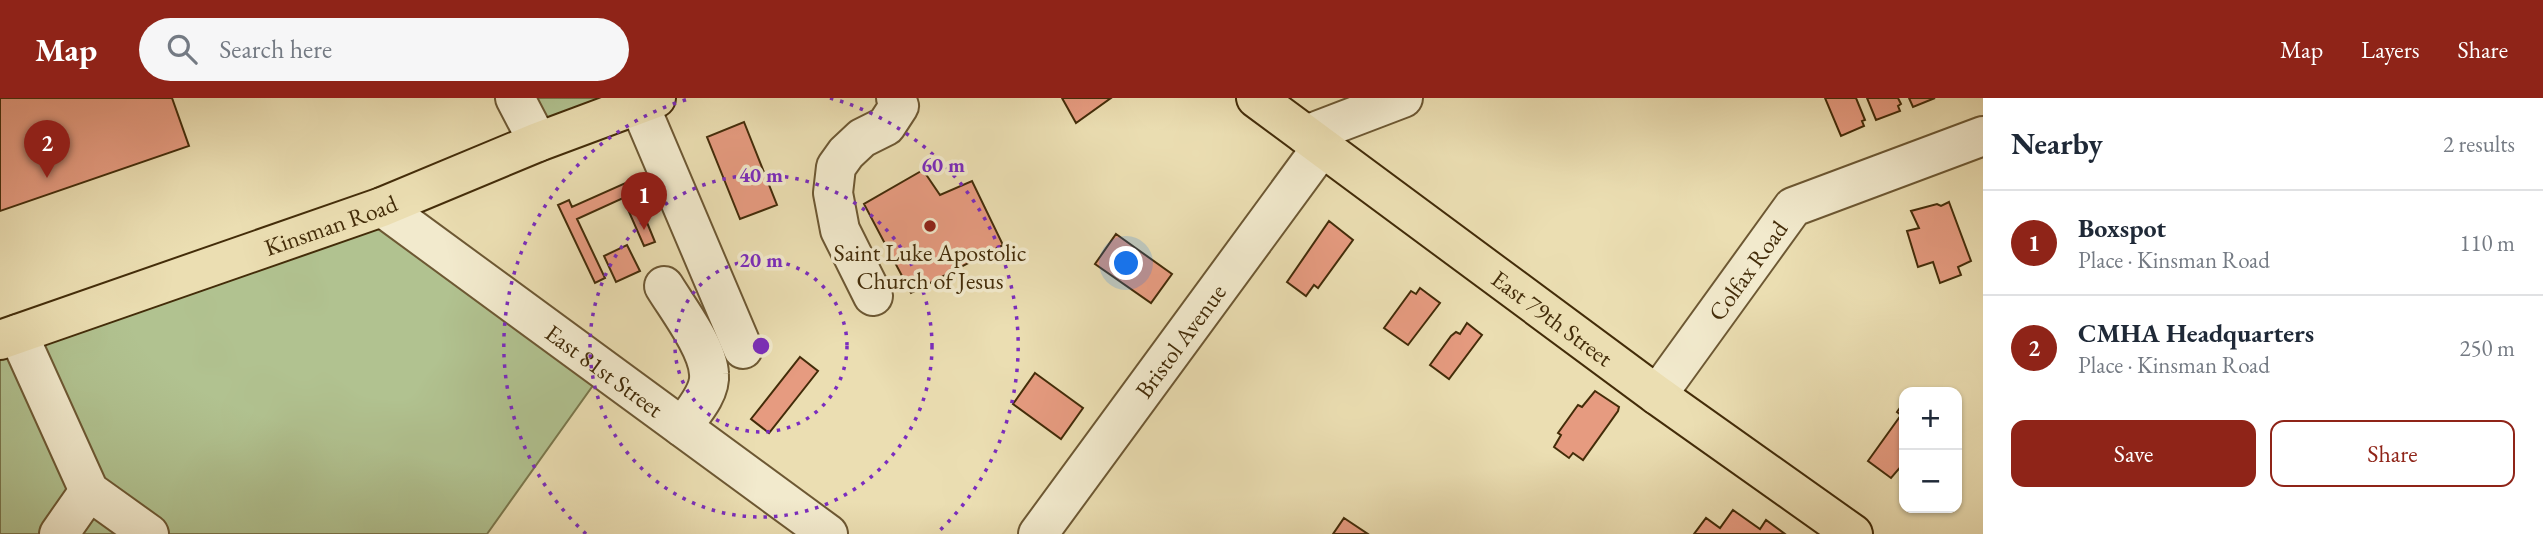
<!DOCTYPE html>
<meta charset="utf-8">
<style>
body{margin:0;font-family:"EB Garamond",serif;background:#f6f6f7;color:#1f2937}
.controls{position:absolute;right:21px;bottom:21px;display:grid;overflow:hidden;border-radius:14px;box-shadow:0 2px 5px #0004}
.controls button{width:63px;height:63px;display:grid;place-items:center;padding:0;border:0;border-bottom:2px solid #e0e1e3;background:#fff;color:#1f2937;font:35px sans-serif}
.you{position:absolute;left:1127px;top:166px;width:24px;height:24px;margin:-18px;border:5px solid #fff;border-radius:50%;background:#1a73e8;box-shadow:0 0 0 10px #1a73e833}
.badge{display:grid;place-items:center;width:46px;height:46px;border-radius:50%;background:#8f2418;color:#fff;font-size:23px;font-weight:700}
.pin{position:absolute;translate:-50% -58px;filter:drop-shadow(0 2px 4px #0008)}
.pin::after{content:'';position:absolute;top:37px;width:24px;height:21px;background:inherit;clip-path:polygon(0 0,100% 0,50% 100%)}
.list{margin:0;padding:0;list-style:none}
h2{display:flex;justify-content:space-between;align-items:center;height:91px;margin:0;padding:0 28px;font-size:30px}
h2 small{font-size:23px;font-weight:400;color:#747a83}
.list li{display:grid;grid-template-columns:46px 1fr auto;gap:21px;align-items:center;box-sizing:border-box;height:105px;padding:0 28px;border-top:2px solid #e0e1e3}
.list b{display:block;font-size:26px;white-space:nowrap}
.list p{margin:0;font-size:23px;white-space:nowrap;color:#747a83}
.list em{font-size:23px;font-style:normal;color:#747a83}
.actions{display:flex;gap:14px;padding:21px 28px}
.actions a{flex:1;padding:16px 0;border:2px solid #8f2418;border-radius:14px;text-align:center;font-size:24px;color:#8f2418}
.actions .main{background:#8f2418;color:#fff}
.icon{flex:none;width:38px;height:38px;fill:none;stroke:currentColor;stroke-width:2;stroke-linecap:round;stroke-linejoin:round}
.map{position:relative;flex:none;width:1983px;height:436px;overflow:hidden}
header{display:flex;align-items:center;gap:42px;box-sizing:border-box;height:98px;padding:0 35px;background:#8f2418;color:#fff}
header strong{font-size:33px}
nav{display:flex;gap:38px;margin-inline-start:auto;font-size:24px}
.search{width:490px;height:63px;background:#f6f6f7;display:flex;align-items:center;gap:18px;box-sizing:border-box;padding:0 24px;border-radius:38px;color:#747a83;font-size:26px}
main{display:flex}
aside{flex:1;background:#fff}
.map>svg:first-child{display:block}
</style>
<header>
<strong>Map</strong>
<div class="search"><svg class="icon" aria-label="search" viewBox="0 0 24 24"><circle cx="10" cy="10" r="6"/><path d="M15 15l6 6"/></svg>Search here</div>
<nav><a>Map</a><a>Layers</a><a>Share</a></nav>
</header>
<main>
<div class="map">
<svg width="1983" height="436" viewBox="0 0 1983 436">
<rect width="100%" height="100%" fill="#ebdeb2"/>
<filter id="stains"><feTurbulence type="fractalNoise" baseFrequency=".00286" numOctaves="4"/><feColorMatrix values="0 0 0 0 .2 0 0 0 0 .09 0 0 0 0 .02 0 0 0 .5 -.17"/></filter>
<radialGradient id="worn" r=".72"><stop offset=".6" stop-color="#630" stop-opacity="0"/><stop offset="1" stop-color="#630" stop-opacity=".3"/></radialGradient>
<path fill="#b1c290" stroke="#7a774c" stroke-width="2" d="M 515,0 L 655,0 L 538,44 Z
M 382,109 L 604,272 L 487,436 L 0,436 L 0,242 Z"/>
<path fill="#e69b80" stroke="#432c09" stroke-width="2" d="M 0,0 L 172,0 L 189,48 L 0,113 Z
M 1062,0 L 1111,0 L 1076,25 Z
M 1825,0 L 1856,0 L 1865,22 L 1862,23 L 1864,28 L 1841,38 Z
M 1867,0 L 1898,0 L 1901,6 L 1898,8 L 1900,13 L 1876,22 Z
M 1909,0 L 1935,0 L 1913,9 Z
M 744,24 L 777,107 L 740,121 L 707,39 Z
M 923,72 L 940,97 L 972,83 L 1003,147 L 911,195 L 864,106 Z
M 630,83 L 655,144 L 644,148 L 623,100 L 577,121 L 605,180 L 595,185 L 558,107 L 569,102 L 572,109 Z
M 1949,104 L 1971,163 L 1958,169 L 1961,177 L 1940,185 L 1933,164 L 1918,169 L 1907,133 L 1919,130 L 1911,113 L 1937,106 L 1941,108 Z
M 1329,123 L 1353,142 L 1318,190 L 1314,187 L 1306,198 L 1287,184 Z
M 1116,136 L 1172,176 L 1151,205 L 1095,166 Z
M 627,147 L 640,173 L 616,184 L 604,158 Z
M 1420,190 L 1440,205 L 1408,247 L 1384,230 L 1411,193 L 1416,196 Z
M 1467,225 L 1482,237 L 1449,281 L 1430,267 L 1451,238 L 1456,234 L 1460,236 Z
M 800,259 L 818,273 L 769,335 L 751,321 Z
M 1035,275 L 1083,310 L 1061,341 L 1013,306 Z
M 1595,293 L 1619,309 L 1618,313 L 1583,362 L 1573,355 L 1569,360 L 1554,349 L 1561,337 L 1558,335 L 1578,307 L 1582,309 Z
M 1904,304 L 1904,365 L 1891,380 L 1868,363 L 1901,317 L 1897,314 Z
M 1733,412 L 1760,431 L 1766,422 L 1785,436 L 1694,436 L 1706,420 L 1720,430 Z
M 1344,420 L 1368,436 L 1333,436 Z"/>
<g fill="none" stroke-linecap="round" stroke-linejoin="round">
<defs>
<g id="minor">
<path d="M 515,0 L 538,44"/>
<path d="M 639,6 L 743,251"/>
<path d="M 1306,37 L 1403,0"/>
<path id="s1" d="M 382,109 L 828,436"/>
<path d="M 664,188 C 678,211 708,250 709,276 C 711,295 692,315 682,329"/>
<path d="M 873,198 L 840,132 L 833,95 L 836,69 L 846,55 L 862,40 L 886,28 L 899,8 L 896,0"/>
<path d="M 18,236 L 89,393 L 149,436"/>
<path id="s2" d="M 1657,297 L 1793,109 L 1983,38"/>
<path d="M 59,436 L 89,393"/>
<path id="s3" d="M 1038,436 L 1322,49"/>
</g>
<g id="major">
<path id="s4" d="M 1256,0 L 1657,297 L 1853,436"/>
<path id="s5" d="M 0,242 L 382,109 L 538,44 L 656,0"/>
</g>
</defs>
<use href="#minor" stroke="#6d5833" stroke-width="42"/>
<use href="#major" stroke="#432c09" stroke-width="42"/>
<use href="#minor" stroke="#f2eacd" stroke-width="38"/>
<use href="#major" stroke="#ebdeb2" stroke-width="38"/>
</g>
<g fill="none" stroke="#7b2cbf" stroke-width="3.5" stroke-dasharray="3.5 7">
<circle cx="761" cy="248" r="86"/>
<circle cx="761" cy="248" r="171"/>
<path d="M586 436A257 257 0 0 1 692 0M830 0A257 257 0 0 1 936 436"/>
</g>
<circle fill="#8f2418" stroke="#f2eacd" stroke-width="2.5" cx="930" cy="128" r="7"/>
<g text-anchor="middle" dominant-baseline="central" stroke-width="7" stroke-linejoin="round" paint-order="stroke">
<g font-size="24" fill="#432c09" stroke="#f2eacd">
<text stroke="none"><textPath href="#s5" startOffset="350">Kinsman Road</textPath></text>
<text stroke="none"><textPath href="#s2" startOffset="154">Colfax Road</textPath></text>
<text stroke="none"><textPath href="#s4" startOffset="369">East 79th Street</textPath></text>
<text stroke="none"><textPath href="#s3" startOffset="240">Bristol Avenue</textPath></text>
<text stroke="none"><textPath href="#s1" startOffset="276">East 81st Street</textPath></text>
</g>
<g font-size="24" fill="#432c09" stroke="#f2eacd">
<text x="930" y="154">Saint Luke Apostolic<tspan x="930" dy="28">Church of Jesus</tspan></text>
</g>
</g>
<circle cx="761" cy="248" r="10" fill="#7b2cbf" stroke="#f2eacd" stroke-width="3.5"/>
<g font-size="21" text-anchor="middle" font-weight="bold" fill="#7b2cbf" stroke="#f2eacd" stroke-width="7" stroke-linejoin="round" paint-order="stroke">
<text x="943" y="74">60 m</text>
<text x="761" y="84">40 m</text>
<text x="761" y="169">20 m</text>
</g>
<rect width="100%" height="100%" filter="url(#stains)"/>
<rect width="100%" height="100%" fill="url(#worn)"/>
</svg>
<div class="controls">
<button>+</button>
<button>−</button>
</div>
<div class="you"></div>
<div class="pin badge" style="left:644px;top:132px">1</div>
<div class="pin badge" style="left:47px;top:80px">2</div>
</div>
<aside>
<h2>Nearby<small>2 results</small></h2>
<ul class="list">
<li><span class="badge">1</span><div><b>Boxspot</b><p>Place · Kinsman Road</p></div><em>110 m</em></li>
<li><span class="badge">2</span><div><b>CMHA Headquarters</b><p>Place · Kinsman Road</p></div><em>250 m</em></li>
</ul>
<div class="actions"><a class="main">Save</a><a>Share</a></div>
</aside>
</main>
